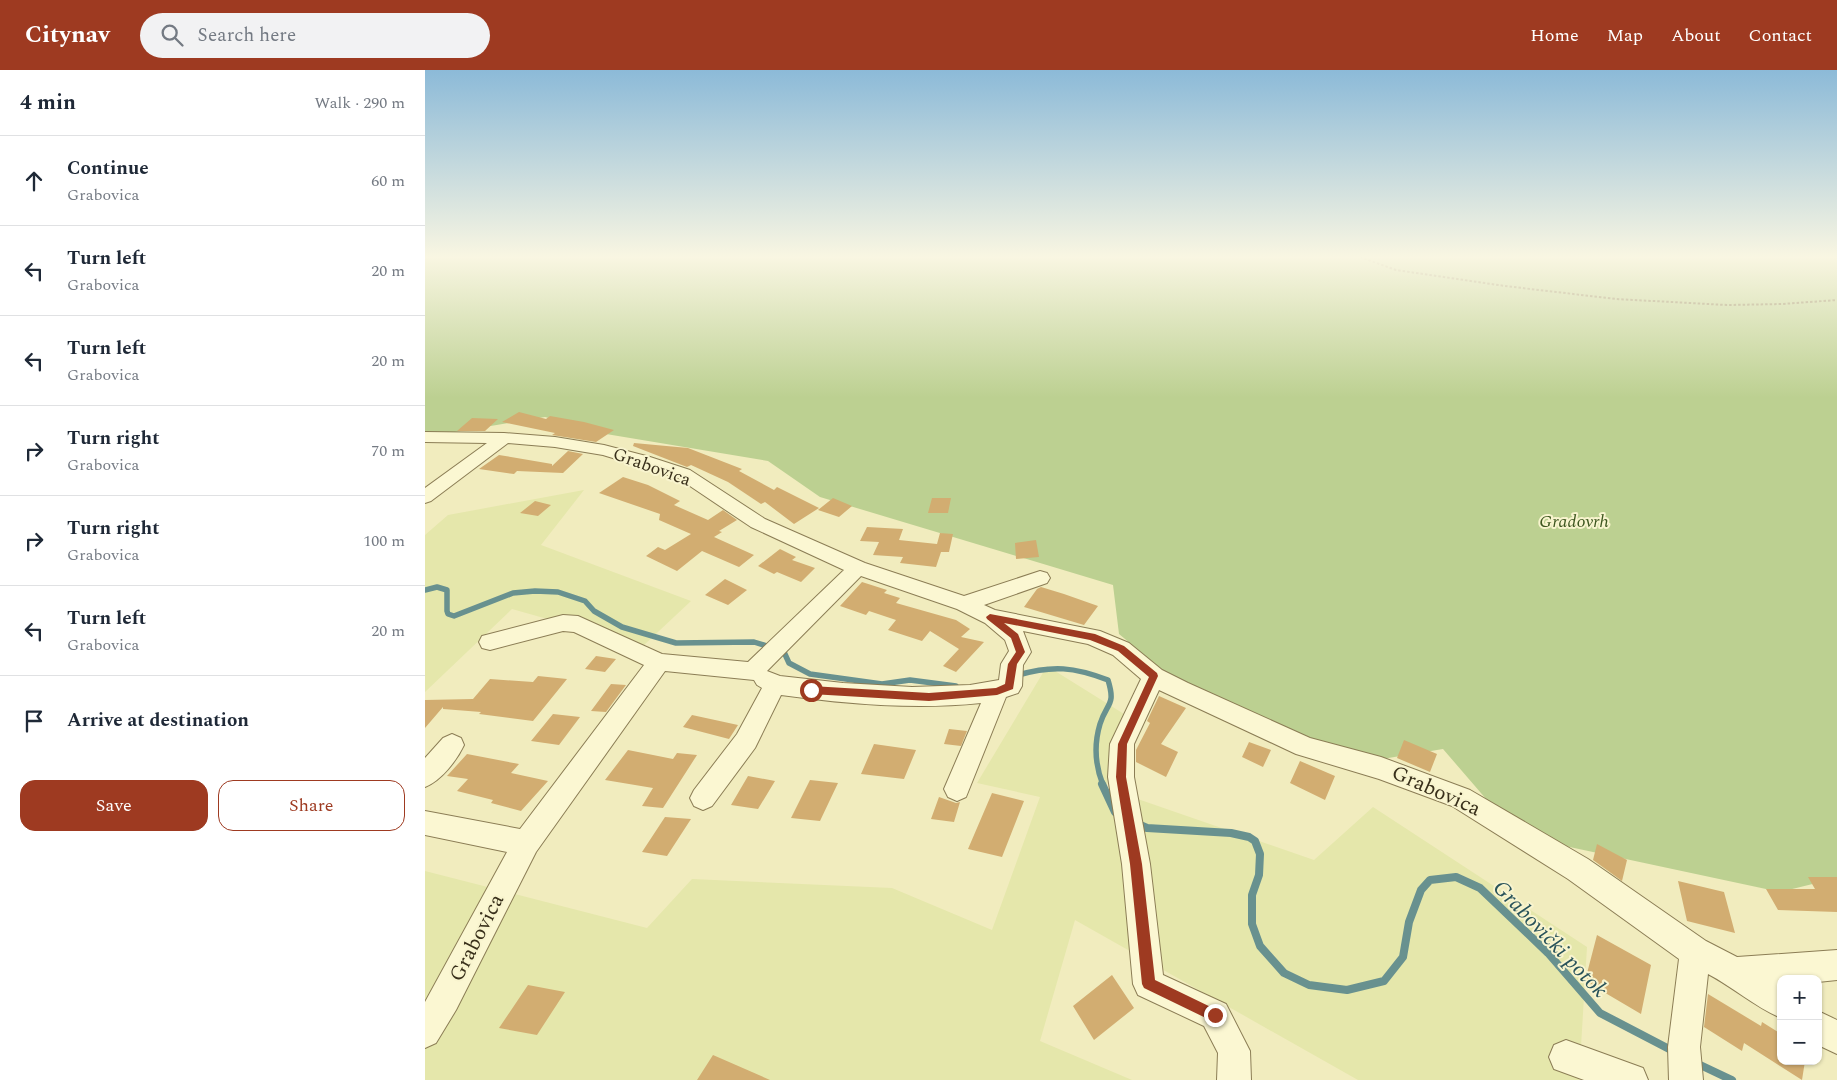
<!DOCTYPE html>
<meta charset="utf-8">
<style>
body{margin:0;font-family:Spectral,serif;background:#f2f2f3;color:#1f2937}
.controls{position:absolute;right:15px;bottom:15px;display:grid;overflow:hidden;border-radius:10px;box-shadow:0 1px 4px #0004}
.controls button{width:45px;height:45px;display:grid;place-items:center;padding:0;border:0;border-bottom:1px solid #e0e1e3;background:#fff;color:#1f2937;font:25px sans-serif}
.stop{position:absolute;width:15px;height:15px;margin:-11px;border:4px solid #9e3a21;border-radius:50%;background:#fff}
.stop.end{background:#9e3a21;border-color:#fff;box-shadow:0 1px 5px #0008}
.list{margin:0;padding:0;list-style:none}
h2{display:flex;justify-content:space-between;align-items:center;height:65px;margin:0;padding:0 20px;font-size:21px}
h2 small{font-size:16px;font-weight:400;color:#747a83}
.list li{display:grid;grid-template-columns:32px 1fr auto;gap:15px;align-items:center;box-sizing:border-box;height:90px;padding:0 20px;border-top:1px solid #e0e1e3}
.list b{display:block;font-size:19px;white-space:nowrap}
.list p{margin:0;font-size:16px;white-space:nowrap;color:#747a83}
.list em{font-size:16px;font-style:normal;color:#747a83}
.actions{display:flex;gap:10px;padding:15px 20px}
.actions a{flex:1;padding:11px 0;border:1px solid #9e3a21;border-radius:15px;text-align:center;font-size:18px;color:#9e3a21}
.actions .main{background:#9e3a21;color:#fff}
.icon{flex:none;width:28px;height:28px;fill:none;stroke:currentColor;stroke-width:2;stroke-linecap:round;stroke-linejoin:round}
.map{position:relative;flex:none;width:1412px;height:1010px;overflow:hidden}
header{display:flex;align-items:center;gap:30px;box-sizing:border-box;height:70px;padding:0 25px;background:#9e3a21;color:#fff}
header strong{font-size:24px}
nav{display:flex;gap:28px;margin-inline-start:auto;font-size:18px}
.search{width:350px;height:45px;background:#f2f2f3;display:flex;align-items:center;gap:12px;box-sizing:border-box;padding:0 18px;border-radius:28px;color:#747a83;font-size:19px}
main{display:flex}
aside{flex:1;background:#fff}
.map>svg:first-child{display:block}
</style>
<header>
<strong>Citynav</strong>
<div class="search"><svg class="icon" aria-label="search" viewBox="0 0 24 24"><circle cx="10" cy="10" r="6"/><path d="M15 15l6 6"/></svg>Search here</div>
<nav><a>Home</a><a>Map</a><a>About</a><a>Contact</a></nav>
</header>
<main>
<aside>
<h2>4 min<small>Walk · 290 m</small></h2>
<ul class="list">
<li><svg class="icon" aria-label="ahead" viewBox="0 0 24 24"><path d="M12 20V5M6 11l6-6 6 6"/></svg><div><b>Continue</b><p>Grabovica</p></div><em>60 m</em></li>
<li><svg class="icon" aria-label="left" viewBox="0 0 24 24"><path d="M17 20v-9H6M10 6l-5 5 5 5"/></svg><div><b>Turn left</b><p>Grabovica</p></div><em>20 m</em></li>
<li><svg class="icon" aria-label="left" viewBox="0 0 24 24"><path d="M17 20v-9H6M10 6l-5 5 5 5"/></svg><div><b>Turn left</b><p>Grabovica</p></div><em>20 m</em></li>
<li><svg class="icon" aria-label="right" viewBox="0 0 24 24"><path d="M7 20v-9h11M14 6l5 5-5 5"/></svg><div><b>Turn right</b><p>Grabovica</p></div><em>70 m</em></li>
<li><svg class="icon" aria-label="right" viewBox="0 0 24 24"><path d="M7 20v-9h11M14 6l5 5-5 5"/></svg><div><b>Turn right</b><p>Grabovica</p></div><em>100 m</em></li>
<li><svg class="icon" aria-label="left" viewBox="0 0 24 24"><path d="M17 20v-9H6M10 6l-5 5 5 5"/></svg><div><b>Turn left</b><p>Grabovica</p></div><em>20 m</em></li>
<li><svg class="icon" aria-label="arrive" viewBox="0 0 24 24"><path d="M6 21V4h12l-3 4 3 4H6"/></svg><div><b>Arrive at destination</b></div></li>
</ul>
<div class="actions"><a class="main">Save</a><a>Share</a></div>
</aside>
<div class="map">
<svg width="1412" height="1010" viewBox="0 0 1412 1010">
<rect width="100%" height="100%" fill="#f1ecbe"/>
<path fill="#e5e7ab" d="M 159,420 L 116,475 L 266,531 L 218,576 L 87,539 L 0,622 L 0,465 L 23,445 Z
M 622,596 L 699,644 L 681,718 L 889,790 L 948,737 L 1162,877 L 1154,1010 L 933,1010 L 650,850 L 615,971 L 707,1010 L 0,1010 L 0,801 L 222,858 L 267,809 L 467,818 L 567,860 L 615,727 L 552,713 Z"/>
<path fill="#bcd091" d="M 0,187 L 1412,187 L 1412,808 L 1355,822 L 1093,766 L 1018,679 L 939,692 L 765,623 L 694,564 L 688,515 L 395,427 L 343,391 L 181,364 L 120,347 L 0,367 Z"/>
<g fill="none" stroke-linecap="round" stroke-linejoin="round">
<path stroke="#68918f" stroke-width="5.5" d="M 0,520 L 12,517 L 22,520 L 22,541 L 23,544 L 29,546 L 88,523 L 110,521 L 133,522 L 160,531 L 169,541 L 197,557 L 251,573 L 329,572 L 345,577
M 355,581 L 359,582 L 364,593 L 385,604 L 457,614 L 485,610 L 531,616
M 593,605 C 628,595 649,597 683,610 C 691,636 682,632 675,654 C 669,674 670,695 678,715"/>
<path stroke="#68918f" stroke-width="8" d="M 677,714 L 690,742
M 713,754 L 722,758 L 806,763 L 824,767 L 830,771 L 835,784 L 834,805 L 827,825 L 827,854 L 835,876 L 859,903 L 884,915 L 922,920 L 959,911 L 978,887 L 984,852 L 996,820 L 1005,810 L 1031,807 L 1055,818 L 1123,883 L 1175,943 L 1248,981
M 1271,993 L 1307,1010"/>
</g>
<path fill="#d2ad71" d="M 94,342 L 121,349 L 125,346 L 159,352 L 189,360 L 171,372 L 127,365 L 130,363 L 77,352 Z
M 47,348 L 73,349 L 60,361 L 32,361 Z
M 209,373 L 263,378 L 317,399 L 314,401 L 349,420 L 352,417 L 394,438 L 369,454 L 340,432 L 336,434 L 303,412 L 266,395 L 262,397 L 208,376 Z
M 143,381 L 158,384 L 138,403 L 92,401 L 89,404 L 54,399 L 74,385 L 127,394 L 127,396 Z
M 198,407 L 223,415 L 255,431 L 249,435 L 283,450 L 298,440 L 312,450 L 294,461 L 297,462 L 289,467 L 329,485 L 314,497 L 277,481 L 252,501 L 221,486 L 233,477 L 240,480 L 266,464 L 234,450 L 235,444 L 174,423 Z
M 408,428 L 427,436 L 414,447 L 393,440 Z
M 507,428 L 526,428 L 523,443 L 503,443 Z
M 110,431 L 126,435 L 113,446 L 95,443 Z
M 442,457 L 478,459 L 474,470 L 512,474 L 515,463 L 528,464 L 524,482 L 516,482 L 511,497 L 475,493 L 478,487 L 448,485 L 454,472 L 435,471 Z
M 611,470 L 614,487 L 591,489 L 590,473 Z
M 355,479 L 371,487 L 367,490 L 390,498 L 376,512 L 352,502 L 349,504 L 333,496 Z
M 300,509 L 322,520 L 303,535 L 280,525 Z
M 437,512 L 462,520 L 459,523 L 475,528 L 471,533 L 531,550 L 545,559 L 536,567 L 559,572 L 531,602 L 518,596 L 534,579 L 505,561 L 497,571 L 463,560 L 471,550 L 444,541 L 441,545 L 415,536 Z
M 616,517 L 639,524 L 673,536 L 659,555 L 599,537 L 612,519 Z
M 171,586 L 191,589 L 180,602 L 160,599 Z
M 113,606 L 142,609 L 108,651 L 54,644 L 56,642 L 18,639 L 18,637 L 0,658 L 0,630 L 48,629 L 65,609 L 108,612 Z
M 186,614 L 201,615 L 181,642 L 166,641 Z
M 734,626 L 761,638 L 736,674 L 753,682 L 741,707 L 711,692 L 711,680 L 725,653 L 722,651 Z
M 128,644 L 155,647 L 134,675 L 106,671 Z
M 267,645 L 313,655 L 304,669 L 258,657 Z
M 524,659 L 542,661 L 536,676 L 519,674 Z
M 979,670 L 1012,684 L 1005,702 L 972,688 Z
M 824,672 L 846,680 L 838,697 L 817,687 Z
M 449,674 L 491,680 L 479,709 L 436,704 Z
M 203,680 L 248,689 L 252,683 L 272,685 L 238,738 L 217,736 L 228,718 L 180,710 Z
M 42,684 L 94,694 L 86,703 L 123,711 L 96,741 L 66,733 L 68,730 L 32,721 L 43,709 L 22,706 Z
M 875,691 L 910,706 L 900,730 L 865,713 Z
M 323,706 L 350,711 L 333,739 L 306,735 Z
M 385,710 L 413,713 L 395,751 L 366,748 Z
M 567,723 L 599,731 L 577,787 L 543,779 Z
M 514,727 L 531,733 L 535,732 L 529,752 L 506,749 Z
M 240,747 L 266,749 L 242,786 L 217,782 Z
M 1172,774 L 1202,790 L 1197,811 L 1168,790 Z
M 1383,807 L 1412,807 L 1412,842 L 1353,840 L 1341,819 L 1390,819 Z
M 1253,811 L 1299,822 L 1310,863 L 1262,851 Z
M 1172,865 L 1226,895 L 1216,944 L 1160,911 Z
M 687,905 L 709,938 L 669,970 L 648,936 Z
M 103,915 L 140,922 L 112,965 L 74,958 Z
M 1283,924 L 1336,956 L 1337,952 L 1356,964 L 1356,991 L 1380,991 L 1377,1010 L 1319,973 L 1317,981 L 1279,957 Z
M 288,985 L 345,1010 L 272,1010 Z"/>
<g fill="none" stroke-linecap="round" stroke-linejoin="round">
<defs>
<path id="minor" d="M 0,362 L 79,363 L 130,367 L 179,375 L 225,387 L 265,400 L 340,449 L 440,493 L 539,526 L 615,501 L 622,503 L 625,508 L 622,513 L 559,535 L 570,540 L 675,561 L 704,573 L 737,600 L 763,613 L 885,668 L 956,687 L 1045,720 L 1163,789 L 1281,871 L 1312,887 L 1412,880 L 1412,910 L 1393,912 L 1393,909 L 1356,909 L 1356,948 C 1330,937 1308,917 1283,904 L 1275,977 L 1278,1010 L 1244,1010 L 1243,977 L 1254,889 L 1143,809 L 1027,736 L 954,709 L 871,684 L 734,620 L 709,674 L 709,707 L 725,794 L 738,905 L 801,934 L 825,981 L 826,1010 L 792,1010 L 793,983 L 779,956 L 713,925 L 708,914 L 697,794 L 683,707 L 685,674 L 716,609 L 688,585 L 663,574 L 598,561 L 606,582 L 598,595 L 597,616 L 593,623 L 581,627 L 541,727 L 532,731 L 523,727 L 519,719 L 556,633 C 490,640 422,634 356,625 L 330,678 L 287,736 L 278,740 L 269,736 L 265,728 L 269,720 L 312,664 L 337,618 L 332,615 L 329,610 L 240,601 L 111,782 L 31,940 L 11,973 L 0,978 L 0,932 L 82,782 L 0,765 L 0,741 L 95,759 L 219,595 L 149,562 L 138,561 L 65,580 L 57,578 L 54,572 L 57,566 L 138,545 L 153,546 L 237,584 L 323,592 L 419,500 L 326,457 L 253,408 L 178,385 L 130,377 L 83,373 L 6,431 L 0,433 L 0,418 L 62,373 L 0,372 ZM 436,506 L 532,539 L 560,553 L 580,570 L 584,581 L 576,594 L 574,610 L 545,615 L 487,617 L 418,613 L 355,606 L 342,601 Z
M 27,664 L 36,668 L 39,675 C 32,690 16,711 0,717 L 0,688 L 18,668 Z
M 1393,941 L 1412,950 L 1412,984 L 1393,975 Z
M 1141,970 L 1218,998 L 1223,1010 L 1159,1010 L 1129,999 L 1124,987 L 1129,975 Z"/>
</defs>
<use href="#minor" stroke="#8b7d55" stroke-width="2"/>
<path stroke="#8b7d55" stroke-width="2" stroke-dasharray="2.5 2" stroke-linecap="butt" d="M 935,187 L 971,200 L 1080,216 L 1191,229 L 1302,235 L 1357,234 L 1412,230"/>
<use href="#minor" fill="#fbf7d2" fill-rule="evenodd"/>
</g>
<linearGradient id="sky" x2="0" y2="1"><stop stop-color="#8cbad8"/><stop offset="0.57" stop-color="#f9f6e2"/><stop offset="1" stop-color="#f9f6e2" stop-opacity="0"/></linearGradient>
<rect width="1412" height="328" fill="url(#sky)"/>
<path fill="#9e3a21" d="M 565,544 L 670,564 L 699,576 L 732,603 L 733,606 L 702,674 L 701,707 L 717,794 L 730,910 L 794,941 L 796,945 L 794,950 L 790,952 L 785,950 L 719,918 L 717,914 L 705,794 L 691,707 L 693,674 L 724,607 L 693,581 L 665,570 L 579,553 L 593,564 L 600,582 L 592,594 L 588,619 L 572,625 L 504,631 L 386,624 L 381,620 L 386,616 L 504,623 L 571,618 L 580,614 L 583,594 L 591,582 L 586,568 L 562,549 L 561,547 Z"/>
<g text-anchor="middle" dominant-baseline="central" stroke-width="4" stroke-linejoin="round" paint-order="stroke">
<g font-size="18" fill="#39301b" stroke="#f8f4ce">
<text transform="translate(227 397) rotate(20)">Grabovica</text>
</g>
<g font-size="18" font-style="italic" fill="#3e5720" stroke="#f8f4ce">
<text x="1149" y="451">Gradovrh</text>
</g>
<g font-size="21" fill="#39301b" stroke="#f8f4ce">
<text transform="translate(1011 721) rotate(24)">Grabovica</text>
<text transform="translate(52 868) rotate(-63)">Grabovica</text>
</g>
<g font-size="22" font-style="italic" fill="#29535a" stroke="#f8f4ce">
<text transform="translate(1125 869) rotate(46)">Grabovički potok</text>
</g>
</g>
</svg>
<div class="controls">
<button>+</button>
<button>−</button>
</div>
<div class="stop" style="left:386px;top:620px"></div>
<div class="stop end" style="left:790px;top:945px"></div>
</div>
</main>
